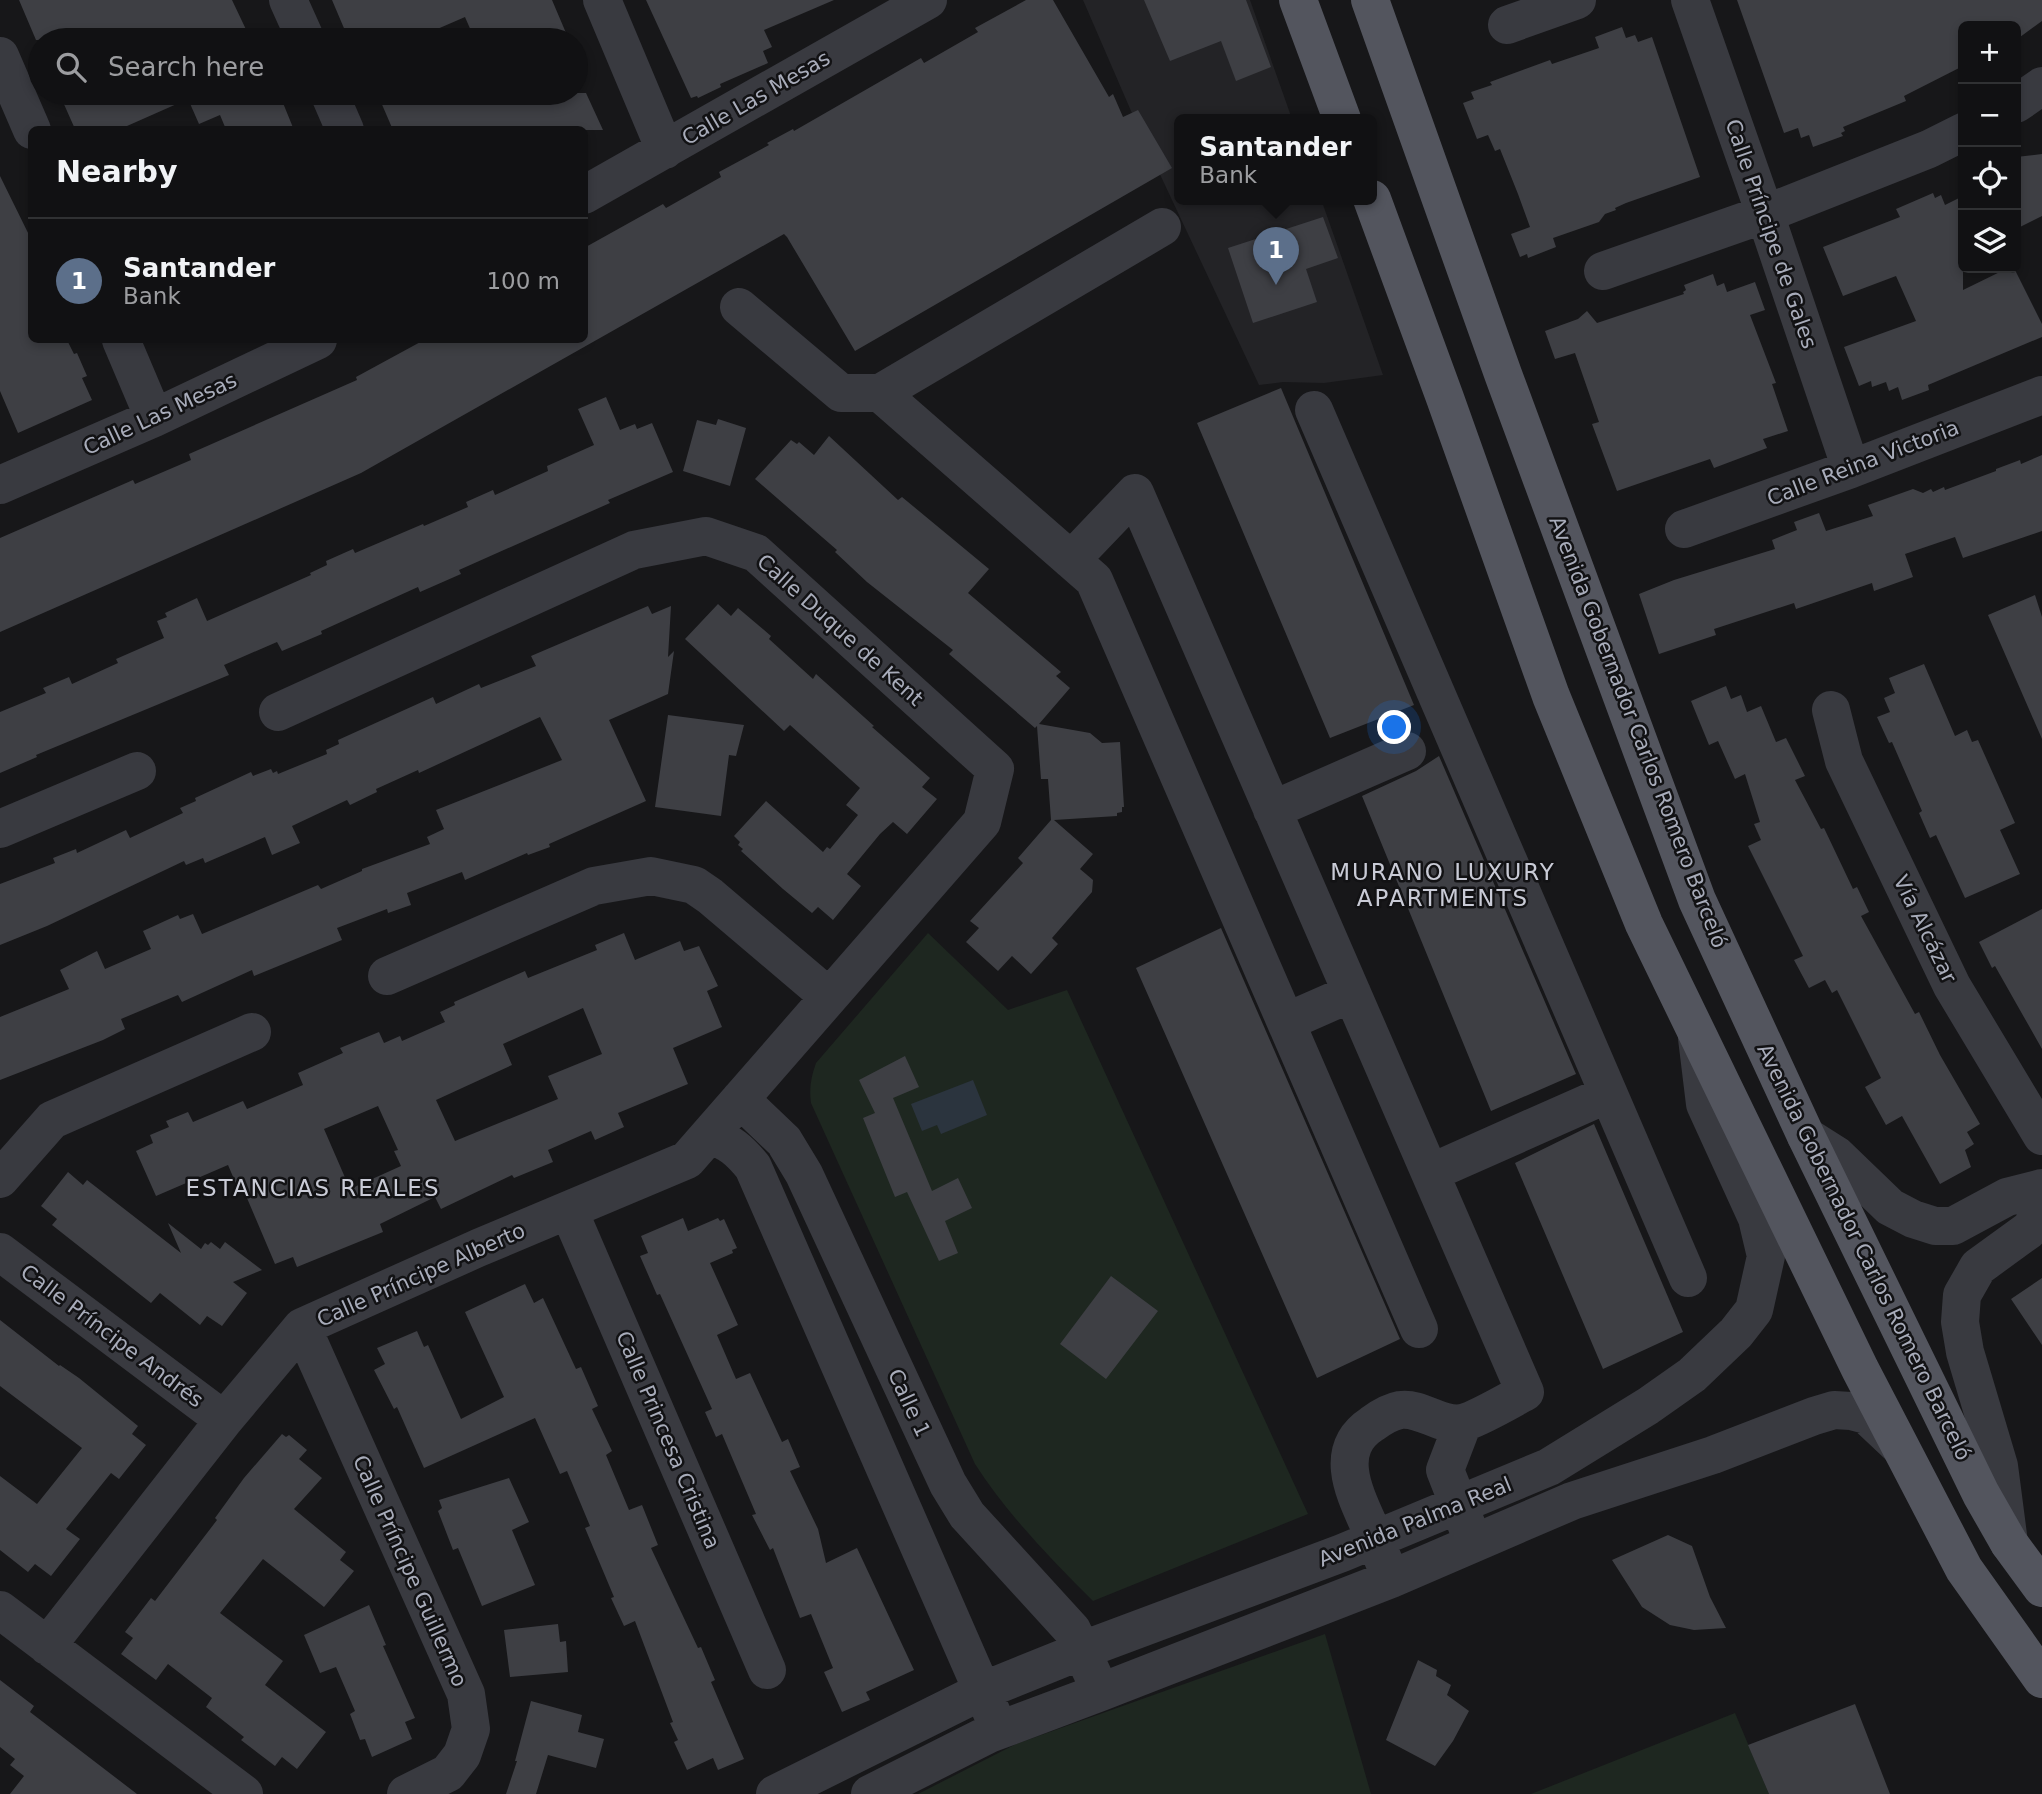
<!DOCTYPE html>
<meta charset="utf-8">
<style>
body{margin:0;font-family:"DejaVu Sans",sans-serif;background:#1a1a1c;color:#f1f3f6}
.controls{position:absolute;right:21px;top:21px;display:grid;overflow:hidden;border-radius:10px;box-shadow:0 4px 10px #0003}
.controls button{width:63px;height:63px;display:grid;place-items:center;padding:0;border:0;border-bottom:2px solid #303133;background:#111113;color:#f1f3f6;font:35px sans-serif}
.you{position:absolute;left:1395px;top:728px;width:24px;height:24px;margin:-18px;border:5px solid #fff;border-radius:50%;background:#1a73e8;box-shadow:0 0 0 10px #1a73e833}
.badge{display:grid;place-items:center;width:46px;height:46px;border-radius:50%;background:#2563eb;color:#fff;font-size:23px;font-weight:700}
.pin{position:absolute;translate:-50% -58px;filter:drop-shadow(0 2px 4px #0008)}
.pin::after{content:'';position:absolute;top:37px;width:24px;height:21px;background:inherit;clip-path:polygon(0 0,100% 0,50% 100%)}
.popup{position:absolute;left:1174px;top:114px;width:203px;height:91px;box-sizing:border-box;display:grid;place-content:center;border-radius:10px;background:#111113;filter:drop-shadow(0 2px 5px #0005);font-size:23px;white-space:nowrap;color:#9c9da0}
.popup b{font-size:26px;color:#f1f3f6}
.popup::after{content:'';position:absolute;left:50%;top:100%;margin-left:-14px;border:14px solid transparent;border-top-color:#111113}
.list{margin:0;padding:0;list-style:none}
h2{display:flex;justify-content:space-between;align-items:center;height:91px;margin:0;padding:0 28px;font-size:30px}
h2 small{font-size:23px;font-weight:400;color:#9c9da0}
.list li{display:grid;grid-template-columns:46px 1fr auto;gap:21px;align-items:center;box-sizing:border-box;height:126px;padding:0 28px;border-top:2px solid #303133}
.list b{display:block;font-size:26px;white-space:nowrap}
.list p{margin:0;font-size:23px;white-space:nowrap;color:#9c9da0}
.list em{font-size:23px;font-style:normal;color:#9c9da0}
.icon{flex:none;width:38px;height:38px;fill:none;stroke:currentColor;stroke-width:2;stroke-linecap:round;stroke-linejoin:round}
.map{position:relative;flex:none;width:2042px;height:1794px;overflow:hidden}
.search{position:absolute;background:#111113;box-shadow:0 4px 10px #0003;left:28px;top:28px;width:560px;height:77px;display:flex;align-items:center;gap:18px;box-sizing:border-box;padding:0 24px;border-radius:38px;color:#9c9da0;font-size:26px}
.panel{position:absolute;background:#111113;box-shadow:0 4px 10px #0003;left:28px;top:126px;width:560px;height:217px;border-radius:10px}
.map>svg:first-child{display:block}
</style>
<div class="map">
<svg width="2042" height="1794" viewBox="0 0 2042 1794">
<rect width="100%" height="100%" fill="#171719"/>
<path fill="#232326" d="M 1083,0 L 1250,0 L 1292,119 L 1180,119 L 1180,199 L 1321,199 L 1383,375 L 1324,383 L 1283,382 L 1259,385 L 1141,134 Z"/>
<path fill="#1e2720" d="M 928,933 L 1008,1010 L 1067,990 L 1308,1514 L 1093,1601 C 1051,1559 1007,1514 975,1464 L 811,1103 C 809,1088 811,1077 816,1063 Z
M 1325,1634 L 1371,1794 L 918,1794 L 1016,1744 Z
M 1735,1713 L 1769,1794 L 1531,1794 Z"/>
<path fill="#2b343e" d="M 973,1080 L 987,1115 L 941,1134 L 937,1125 L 922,1131 L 911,1104 Z"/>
<path fill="#3e3f44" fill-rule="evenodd" d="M 19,0 L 232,0 L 251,40 L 36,40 Z
M 332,0 L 552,0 L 569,40 L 475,40 L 465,17 L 412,40 L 349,40 Z
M 646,0 L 834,0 L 764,30 L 772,47 L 763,51 L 768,63 L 720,84 L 721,87 L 698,98 L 697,96 L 691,98 Z
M 1026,0 L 1053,0 L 1109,97 L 1113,94 L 1123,117 L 1138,110 L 1172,168 L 855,351 L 787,237 L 784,234 L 361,473 L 0,632 L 0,538 L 133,480 L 135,484 L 191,460 L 189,454 L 357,380 L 356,377 L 424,340 L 584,340 L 584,248 L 663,204 L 666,208 L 721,177 L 719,172 L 769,145 L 767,143 L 793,129 L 794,131 L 921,58 L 924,63 L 978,32 L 975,28 Z
M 1144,0 L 1246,0 L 1271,67 L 1236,81 L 1221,41 L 1170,61 Z
M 1737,0 L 2042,0 L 2042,21 L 2016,40 L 2016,26 L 1963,26 L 1963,66 L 1904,96 L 1906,101 L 1843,127 L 1845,131 L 1841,133 L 1843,136 L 1813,147 L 1809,135 L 1801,138 L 1798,128 L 1784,133 Z
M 1622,27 L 1626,38 L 1635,35 L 1638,42 L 1652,37 L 1700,177 L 1626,203 L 1615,208 L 1616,210 L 1605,214 L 1599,222 L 1553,238 L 1556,247 L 1528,258 L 1527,254 L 1520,257 L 1511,234 L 1530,227 L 1518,194 L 1500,149 L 1495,151 L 1488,135 L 1477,139 L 1463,103 L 1474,99 L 1471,92 L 1492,85 L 1490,82 L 1550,60 L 1552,64 L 1599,48 L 1595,37 Z
M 59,93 L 274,93 L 279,104 L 283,103 L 294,130 L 219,130 L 225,127 L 220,115 L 199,124 L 188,99 L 118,130 L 75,129 Z
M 377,93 L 586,93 L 603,130 L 393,130 Z
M 2042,154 L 2042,216 L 2016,229 L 2016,157 Z
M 0,176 L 32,241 L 32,340 L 67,340 L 74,354 L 77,353 L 87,376 L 82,378 L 92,400 L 18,433 L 0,391 Z
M 1933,193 L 1935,198 L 1941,195 L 1945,205 L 1963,196 L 1963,290 L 2008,268 L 2014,268 L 2042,324 L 2042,337 L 1928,385 L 1929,390 L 1902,400 L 1898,387 L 1889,391 L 1886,382 L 1872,387 L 1871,381 L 1859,386 L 1844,347 L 1916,321 L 1896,276 L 1843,296 L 1823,247 L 1900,217 L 1896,209 Z
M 1323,217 L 1338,258 L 1306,269 L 1317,302 L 1253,323 L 1228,248 Z
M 1713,274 L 1717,286 L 1724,283 L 1727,292 L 1755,282 L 1765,310 L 1750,315 L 1776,383 L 1772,384 L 1788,431 L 1763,439 L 1767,448 L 1714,468 L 1710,459 L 1617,491 L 1592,424 L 1599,422 L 1575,353 L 1555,359 L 1545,331 L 1578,319 L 1587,311 L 1597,323 L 1684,294 L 1683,292 L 1686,290 L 1684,285 Z
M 1281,388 L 1414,705 L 1330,738 L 1197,423 Z
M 606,397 L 620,430 L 635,424 L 637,429 L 652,423 L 673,472 L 608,500 L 610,503 L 459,570 L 461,574 L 420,592 L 418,587 L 321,631 L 322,634 L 282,651 L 277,642 L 224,665 L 229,675 L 36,755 L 37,757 L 0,773 L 0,712 L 46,693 L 43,688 L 69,677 L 72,684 L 118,663 L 116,659 L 164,638 L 157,621 L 167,617 L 165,613 L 197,598 L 207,621 L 311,575 L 310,573 L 327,565 L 326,561 L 353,549 L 355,553 L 423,524 L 424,526 L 468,507 L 466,502 L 493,490 L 495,495 L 548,471 L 547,466 L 594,445 L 578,409 Z
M 718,419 L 746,428 L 730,486 L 683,471 L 697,420 L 716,425 Z
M 829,436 L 898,500 L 902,497 L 989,569 L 968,593 L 1061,672 L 1056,676 L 1070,688 L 1039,724 L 1090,733 L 1102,743 L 1120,742 L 1124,807 L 1122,807 L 1122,812 L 1117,813 L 1117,816 L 1054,820 L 1093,854 L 1080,869 L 1093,880 L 1092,892 L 1052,938 L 1058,944 L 1031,974 L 1012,956 L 998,971 L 966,942 L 979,928 L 970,921 L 1023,863 L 1018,858 L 1051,820 L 1048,779 L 1041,779 L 1037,726 L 1035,728 L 949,654 L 953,650 L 867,582 L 835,552 L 837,550 L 755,479 L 791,440 L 797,444 L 799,442 L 814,455 Z
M 2042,455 L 2042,531 L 1963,558 L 1955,537 L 1905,554 L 1913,577 L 1874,591 L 1872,583 L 1796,609 L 1794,603 L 1714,629 L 1716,635 L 1659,654 L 1639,594 L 1674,580 L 1775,549 L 1772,540 L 1797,530 L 1794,522 L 1819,513 L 1826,531 L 1873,516 L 1868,505 L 1913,489 L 1923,493 L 1931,489 L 1933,492 L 1944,487 L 1945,490 L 1996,471 L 1996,469 L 2020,460 L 2021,464 Z
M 2035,595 L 2042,617 L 2042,739 L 1988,615 Z
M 718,604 L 731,616 L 738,608 L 771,636 L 769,639 L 813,679 L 816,674 L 874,726 L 872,727 L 930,778 L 922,787 L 937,799 L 907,834 L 893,822 L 880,834 L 847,874 L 861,886 L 833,920 L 818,907 L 812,913 L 783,889 L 741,851 L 743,849 L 738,845 L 740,842 L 734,836 L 766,801 L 823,852 L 827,847 L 830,849 L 858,815 L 846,805 L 860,788 L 790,725 L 784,731 L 685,639 Z
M 648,606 L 652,614 L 671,606 L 668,657 L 674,651 L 668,694 L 609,720 L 646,801 L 549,844 L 550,847 L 528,855 L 527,853 L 465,880 L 462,872 L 407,893 L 411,905 L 388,913 L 387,909 L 337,928 L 342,940 L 254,976 L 252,970 L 182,1002 L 178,995 L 121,1019 L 125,1029 L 103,1040 L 0,1080 L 0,1017 L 69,989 L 60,970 L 97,951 L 105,969 L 151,949 L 143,931 L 178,915 L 180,919 L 193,914 L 202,934 L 318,885 L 321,889 L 362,871 L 362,869 L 430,844 L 427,837 L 444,829 L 436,810 L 562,760 L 540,717 L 419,773 L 418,770 L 376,789 L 377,792 L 350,805 L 347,800 L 292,826 L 300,843 L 272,855 L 265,837 L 205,863 L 203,858 L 186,865 L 184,861 L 47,926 L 0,945 L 0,884 L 55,863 L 53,858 L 76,849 L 77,853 L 126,830 L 130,838 L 183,813 L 180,808 L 196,801 L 195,798 L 251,772 L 253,776 L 271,769 L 273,773 L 277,771 L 278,774 L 327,754 L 326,750 L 339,744 L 338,740 L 433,697 L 436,704 L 479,684 L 481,688 L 536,666 L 531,656 Z
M 1924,664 L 1955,736 L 1967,730 L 1972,742 L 1978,740 L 2015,823 L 2000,830 L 2020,874 L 1965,898 L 1936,835 L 1930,838 L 1919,813 L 1922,811 L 1892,742 L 1889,743 L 1877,717 L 1890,712 L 1884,698 L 1895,693 L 1889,678 Z
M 1726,686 L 1731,699 L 1741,695 L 1747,712 L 1761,706 L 1776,742 L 1786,738 L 1805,776 L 1795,780 L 1821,829 L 1824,828 L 1853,889 L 1857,887 L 1869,912 L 1861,916 L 1915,1014 L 1919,1012 L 1940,1055 L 1980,1124 L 1967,1132 L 1974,1144 L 1965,1150 L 1971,1167 L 1940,1184 L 1902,1116 L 1886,1125 L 1865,1087 L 1881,1078 L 1837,990 L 1832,993 L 1825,980 L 1809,988 L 1794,960 L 1803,956 L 1748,846 L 1761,840 L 1754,824 L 1760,822 L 1745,774 L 1735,779 L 1718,741 L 1709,745 L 1691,701 Z
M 668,715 L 744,725 L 736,756 L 729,755 L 721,816 L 655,807 Z
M 1439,756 L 1576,1074 L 1491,1111 L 1362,796 L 1416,771 Z
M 2042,909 L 2042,1049 L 1995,966 L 1992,968 L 1979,942 Z
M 1221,928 L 1400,1339 L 1317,1378 L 1136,968 Z
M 624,933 L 635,960 L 680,941 L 684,951 L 699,946 L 718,986 L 707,991 L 722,1027 L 673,1048 L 688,1084 L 618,1113 L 624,1127 L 595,1140 L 591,1131 L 548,1150 L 553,1162 L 514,1178 L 512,1175 L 441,1209 L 435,1197 L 380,1224 L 383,1232 L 297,1267 L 293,1257 L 275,1264 L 241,1184 L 237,1186 L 228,1165 L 156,1196 L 136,1151 L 153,1143 L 150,1135 L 169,1127 L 166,1121 L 188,1112 L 193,1122 L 243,1101 L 247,1109 L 303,1085 L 298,1073 L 343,1053 L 340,1048 L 379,1032 L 384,1043 L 400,1036 L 402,1041 L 445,1022 L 440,1012 L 455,1005 L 454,1002 L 525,971 L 528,978 L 597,950 L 595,945 ZM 583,1008 L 602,1054 L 548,1076 L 558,1099 L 455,1141 L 436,1100 L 512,1065 L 503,1044 ZM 378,1106 L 398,1150 L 394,1151 L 401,1166 L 350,1189 L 324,1129 Z
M 905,1056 L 919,1087 L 893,1098 L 932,1191 L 958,1178 L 972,1208 L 945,1221 L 958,1253 L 939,1261 L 907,1192 L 895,1197 L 863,1118 L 875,1113 L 859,1080 Z
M 1594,1124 L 1683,1332 L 1603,1369 L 1515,1163 Z
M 68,1172 L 83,1185 L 87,1180 L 181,1253 L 168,1223 L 201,1249 L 205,1243 L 208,1245 L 211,1242 L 220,1249 L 225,1242 L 262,1270 L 233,1282 L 247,1293 L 222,1326 L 207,1316 L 200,1325 L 160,1293 L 151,1303 L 52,1225 L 57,1219 L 41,1206 Z
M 683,1218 L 688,1231 L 718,1218 L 720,1221 L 724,1219 L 737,1248 L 732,1250 L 733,1253 L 710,1263 L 738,1325 L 717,1335 L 736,1379 L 750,1373 L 782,1442 L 788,1439 L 800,1467 L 790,1471 L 818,1529 L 826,1563 L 857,1548 L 914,1670 L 866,1692 L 870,1700 L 842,1712 L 824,1672 L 833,1668 L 811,1614 L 800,1618 L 773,1548 L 770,1550 L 752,1515 L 756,1514 L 722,1434 L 716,1437 L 705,1412 L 712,1409 L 660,1294 L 657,1295 L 640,1256 L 648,1253 L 641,1236 Z
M 1111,1276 L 1158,1311 L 1106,1379 L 1060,1344 Z
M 2042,1278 L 2042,1345 L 2011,1299 Z
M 525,1284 L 534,1303 L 543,1298 L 576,1369 L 581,1367 L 598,1406 L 592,1409 L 612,1451 L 606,1455 L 629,1510 L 642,1505 L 658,1545 L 651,1548 L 698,1648 L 701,1647 L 715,1680 L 711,1682 L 744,1759 L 718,1770 L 713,1758 L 687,1770 L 674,1742 L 678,1740 L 670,1723 L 673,1722 L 635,1621 L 624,1626 L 611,1598 L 614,1597 L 585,1528 L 590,1526 L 567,1471 L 560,1474 L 535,1418 L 424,1468 L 397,1407 L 394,1409 L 374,1370 L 385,1364 L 377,1348 L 417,1331 L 424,1347 L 428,1345 L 461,1419 L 504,1397 L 465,1312 Z
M 0,1320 L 59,1366 L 60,1365 L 79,1378 L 138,1426 L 132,1434 L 146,1445 L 119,1479 L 111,1473 L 66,1529 L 80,1539 L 51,1576 L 35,1564 L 28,1572 L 0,1550 L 0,1476 L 37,1504 L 82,1448 L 0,1386 Z
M 282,1434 L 286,1437 L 289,1435 L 307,1450 L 299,1459 L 322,1478 L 294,1509 L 346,1552 L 340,1560 L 354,1571 L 324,1607 L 263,1559 L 220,1613 L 283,1661 L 265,1685 L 326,1732 L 297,1769 L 282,1757 L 275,1766 L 241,1740 L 244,1737 L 206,1707 L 212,1698 L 168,1664 L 156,1680 L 121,1654 L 133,1638 L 125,1632 L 151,1598 L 155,1601 L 217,1520 L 215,1518 L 244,1478 Z
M 509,1478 L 529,1522 L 512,1530 L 535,1585 L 482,1606 L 458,1548 L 453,1550 L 438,1511 L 442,1508 L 439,1500 Z
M 1668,1535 L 1692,1546 L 1710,1597 L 1726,1628 L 1694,1630 L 1670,1625 L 1642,1607 L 1612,1560 Z
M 369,1605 L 386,1645 L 383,1646 L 415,1718 L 405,1722 L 412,1739 L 372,1757 L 365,1739 L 360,1740 L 350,1714 L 355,1711 L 336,1667 L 320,1673 L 304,1635 Z
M 558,1624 L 560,1642 L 566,1641 L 568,1672 L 510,1677 L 504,1630 Z
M 1418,1660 L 1437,1670 L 1436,1676 L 1451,1685 L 1447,1695 L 1469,1711 L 1453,1741 L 1435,1766 L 1386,1740 Z
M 0,1680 L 34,1706 L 30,1712 L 137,1794 L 10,1794 L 24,1776 L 10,1765 L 15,1759 L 0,1747 Z
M 531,1701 L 582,1715 L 578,1732 L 604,1739 L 596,1768 L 548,1755 L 536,1794 L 506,1794 L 517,1761 L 515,1761 Z
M 1855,1704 L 1890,1794 L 1769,1794 L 1748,1745 Z"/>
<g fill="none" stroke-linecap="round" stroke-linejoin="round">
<path stroke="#393a40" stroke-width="38" d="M 288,0 L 306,40
M 602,0 L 665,150
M 1690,0 L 1765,214 L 1851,469
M 1507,25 L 1577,0
M 0,56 L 32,130
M 329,93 L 345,130
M 2016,104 L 2042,86
M 584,195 L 928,0
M 1162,227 L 880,393 L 1094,580 L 1419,1329
M 1603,271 L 1765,214 L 1929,149 L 1963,132
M 739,307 L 841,393 L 880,393
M 121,340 L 154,418
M 1314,410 L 1688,1278
M 0,485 L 154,418 L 318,340
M 1684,529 L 1851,469 L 2042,395
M 1071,560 L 1135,493 L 1525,1392 C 1510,1400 1476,1420 1462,1423 C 1441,1427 1422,1407 1400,1410 C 1389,1412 1380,1418 1372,1424 C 1331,1451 1356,1496 1371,1530 C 1378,1546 1384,1562 1391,1579
M 1831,710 L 1844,761 L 1952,986 L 2042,1136
M 1272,810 L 1407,751
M 0,829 L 137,771
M 387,976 L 594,886 L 651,876 L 694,885 L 710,896 L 829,997
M 1286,1022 L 1352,993
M 740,1099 L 784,1141 L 804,1174 L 948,1484 L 967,1515 L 1072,1630 L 1093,1675
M 709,1135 C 729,1141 740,1151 753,1167 L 992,1713
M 1806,1136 L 1836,1155 L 1890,1207 L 1913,1219 L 1935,1226 L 1953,1226 L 2007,1197 L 2042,1188
M 1430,1173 L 1608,1094
M 0,1179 L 52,1120 L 252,1032
M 569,1211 L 767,1670
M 0,1252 L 224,1420
M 302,1327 L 466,1694 L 471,1729 L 462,1755 L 448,1773 L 406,1794
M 1463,1423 L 1445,1470 L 1467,1526
M 2009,1543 L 1999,1466 L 1965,1352 L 1960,1322 L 1962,1295 L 1978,1267 L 2029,1230 L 2042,1213
M 0,1610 L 244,1794
M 47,1646 L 224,1420 L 302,1327 L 478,1248 L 687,1160 L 982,822 L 995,769 L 756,553 L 706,536 L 634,550 L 278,712
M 775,1794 L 982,1691 L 1096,1645 L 1342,1553 L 1549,1467 L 1648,1406 L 1692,1375 L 1736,1333 L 1754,1310 L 1766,1256 L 1757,1218 L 1705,1104 L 1697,1038
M 870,1794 L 989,1734 L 1101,1692 L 1391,1579 L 1572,1501 L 1713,1455 L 1814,1416 L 1834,1410 L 1851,1411 L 1866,1415 L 1900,1447"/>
<path stroke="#53555e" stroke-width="38" d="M 1298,0 L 1342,119
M 1370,0 L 1503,374 L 1697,900 L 1806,1136 L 1981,1494 L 2009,1543 L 2042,1588
M 1372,199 L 1445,398 L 1551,696 L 1644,924 L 1860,1369 L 1964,1569 L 2042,1679"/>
</g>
<g text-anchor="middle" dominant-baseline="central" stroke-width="5" stroke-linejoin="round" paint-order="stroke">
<g font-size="21" fill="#a8acba" stroke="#121214">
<text transform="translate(756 98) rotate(-30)">Calle Las Mesas</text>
<text transform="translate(1771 234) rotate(71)">Calle Príncipe de Gales</text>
<text transform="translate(160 414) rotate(-25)">Calle Las Mesas</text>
<text transform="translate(1863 463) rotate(-21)">Calle Reina Victoria</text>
<text transform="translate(840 630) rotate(42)">Calle Duque de Kent</text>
<text transform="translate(1638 732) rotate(69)">Avenida Gobernador Carlos Romero Barceló</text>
<text transform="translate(1925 929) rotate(64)">Vía Alcázar</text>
<text transform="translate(1864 1252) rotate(64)">Avenida Gobernador Carlos Romero Barceló</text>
<text transform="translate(421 1275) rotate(-24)">Calle Príncipe Alberto</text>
<text transform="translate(112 1336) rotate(37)">Calle Príncipe Andrés</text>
<text transform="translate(909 1403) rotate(65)">Calle 1</text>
<text transform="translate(668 1440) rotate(67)">Calle Princesa Cristina</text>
<text transform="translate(1415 1522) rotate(-22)">Avenida Palma Real</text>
<text transform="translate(410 1571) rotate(66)">Calle Príncipe Guillermo</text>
</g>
<g font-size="23" letter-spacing="2" fill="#c9cbd6" stroke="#121214">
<text x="1443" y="872">MURANO LUXURY<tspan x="1443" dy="26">APARTMENTS</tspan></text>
<text x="313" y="1188">ESTANCIAS REALES</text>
</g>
</g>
</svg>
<div class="controls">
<button>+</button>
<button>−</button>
<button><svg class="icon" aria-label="locate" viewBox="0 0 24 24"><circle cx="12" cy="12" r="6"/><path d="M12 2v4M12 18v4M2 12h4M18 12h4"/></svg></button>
<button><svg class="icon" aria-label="layers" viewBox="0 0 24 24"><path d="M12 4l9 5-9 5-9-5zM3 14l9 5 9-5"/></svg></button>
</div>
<div class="you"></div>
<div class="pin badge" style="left:1276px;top:285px;background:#5c6f8a">1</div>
<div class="popup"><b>Santander</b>Bank</div>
<div class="search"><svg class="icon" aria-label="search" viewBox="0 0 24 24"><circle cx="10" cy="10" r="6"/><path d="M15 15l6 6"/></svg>Search here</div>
<section class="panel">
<h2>Nearby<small></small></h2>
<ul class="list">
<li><span class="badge" style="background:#5c6f8a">1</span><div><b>Santander</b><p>Bank</p></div><em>100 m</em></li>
</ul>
</section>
</div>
